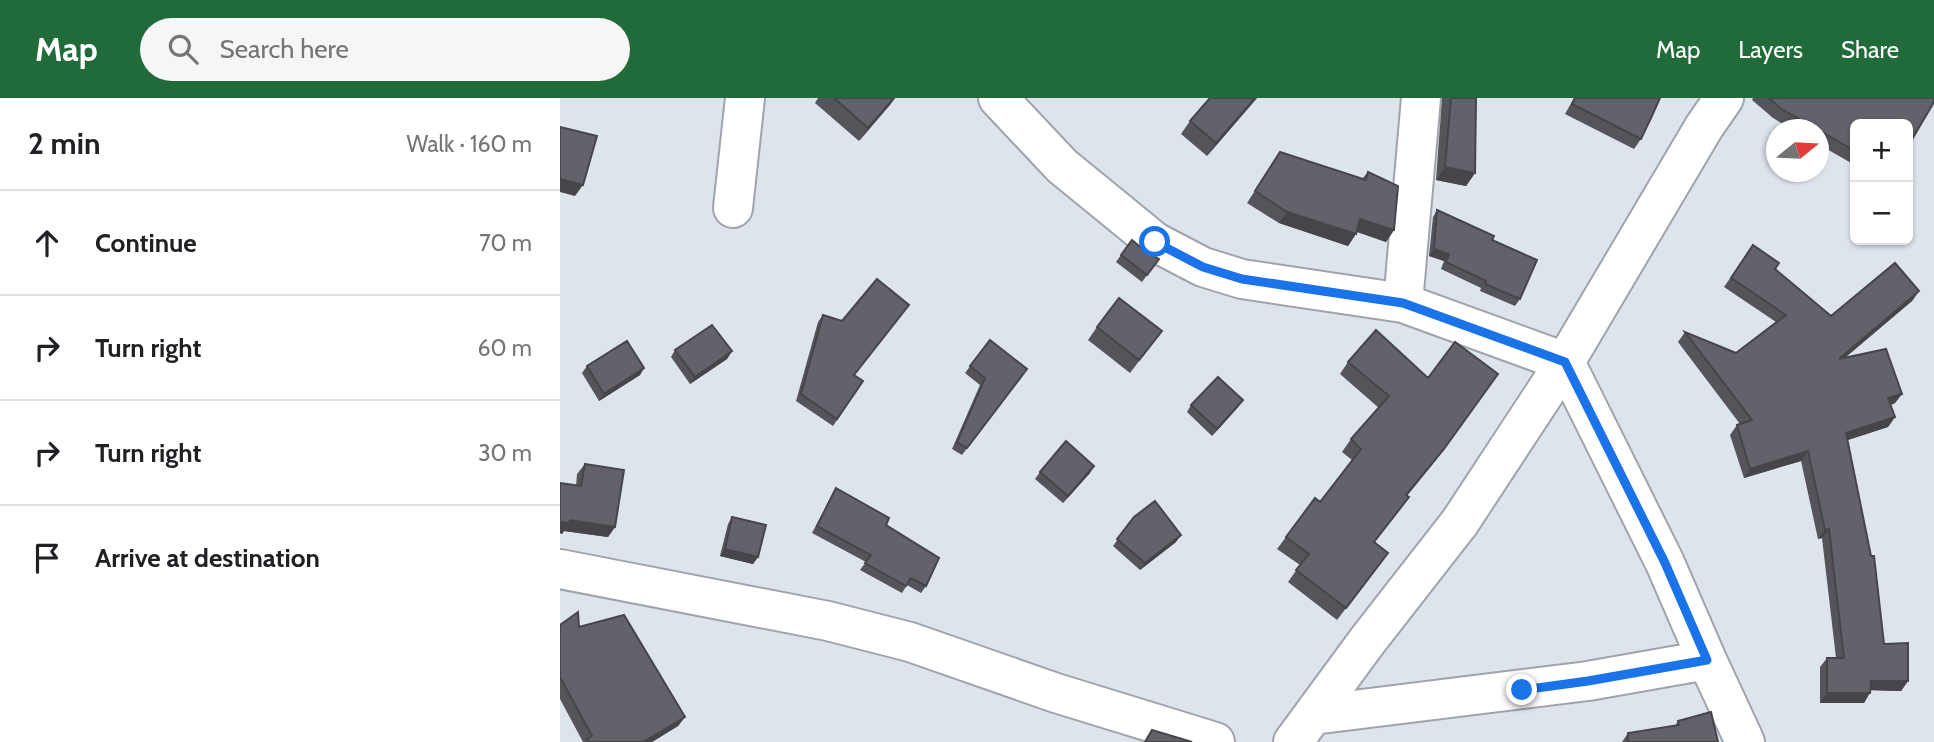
<!DOCTYPE html>
<meta charset="utf-8">
<style>
body{margin:0;font-family:Cabin,sans-serif;background:#f6f6f6;color:#202124}
.controls{position:absolute;right:21px;top:21px;display:grid;overflow:hidden;border-radius:10px;box-shadow:0 2px 5px #0004}
.controls button{width:63px;height:63px;display:grid;place-items:center;padding:0;border:0;border-bottom:2px solid #e0e0e0;background:#fff;color:#202124;font:35px sans-serif}
.compass{position:absolute;left:1206px;top:21px;width:63px;height:63px;border-radius:50%;background:#fff;box-shadow:0 2px 5px #0004;rotate:72deg}
.stop{position:absolute;width:21px;height:21px;margin:-16px;border:5px solid #1a73e8;border-radius:50%;background:#fff}
.stop.end{background:#1a73e8;border-color:#fff;box-shadow:0 2px 7px #0008}
.list{margin:0;padding:0;list-style:none}
h2{display:flex;justify-content:space-between;align-items:center;height:91px;margin:0;padding:0 28px;font-size:30px}
h2 small{font-size:23px;font-weight:400;color:#757577}
.list li{display:grid;grid-template-columns:46px 1fr auto;gap:21px;align-items:center;box-sizing:border-box;height:105px;padding:0 28px;border-top:2px solid #e0e0e0}
.list b{display:block;font-size:26px;white-space:nowrap}
.list em{font-size:23px;font-style:normal;color:#757577}
.icon{flex:none;width:38px;height:38px;fill:none;stroke:currentColor;stroke-width:2;stroke-linecap:round;stroke-linejoin:round}
.map{position:relative;flex:none;width:1374px;height:644px;overflow:hidden}
header{display:flex;align-items:center;gap:42px;box-sizing:border-box;height:98px;padding:0 35px;background:#206b39;color:#fff}
header strong{font-size:33px}
nav{display:flex;gap:38px;margin-inline-start:auto;font-size:24px}
.search{width:490px;height:63px;background:#f6f6f6;display:flex;align-items:center;gap:18px;box-sizing:border-box;padding:0 24px;border-radius:38px;color:#757577;font-size:26px}
main{display:flex}
aside{flex:1;background:#fff}
.map>svg:first-child{display:block}
</style>
<header>
<strong>Map</strong>
<div class="search"><svg class="icon" aria-label="search" viewBox="0 0 24 24"><circle cx="10" cy="10" r="6"/><path d="M15 15l6 6"/></svg>Search here</div>
<nav><a>Map</a><a>Layers</a><a>Share</a></nav>
</header>
<main>
<aside>
<h2>2 min<small>Walk · 160 m</small></h2>
<ul class="list">
<li><svg class="icon" aria-label="ahead" viewBox="0 0 24 24"><path d="M12 20V5M6 11l6-6 6 6"/></svg><div><b>Continue</b></div><em>70 m</em></li>
<li><svg class="icon" aria-label="right" viewBox="0 0 24 24"><path d="M7 20v-9h11M14 6l5 5-5 5"/></svg><div><b>Turn right</b></div><em>60 m</em></li>
<li><svg class="icon" aria-label="right" viewBox="0 0 24 24"><path d="M7 20v-9h11M14 6l5 5-5 5"/></svg><div><b>Turn right</b></div><em>30 m</em></li>
<li><svg class="icon" aria-label="arrive" viewBox="0 0 24 24"><path d="M6 21V4h12l-3 4 3 4H6"/></svg><div><b>Arrive at destination</b></div></li>
</ul>
</aside>
<div class="map">
<svg width="1374" height="644" viewBox="0 0 1374 644">
<rect width="100%" height="100%" fill="#dee4ec"/>
<g fill="none" stroke-linecap="round" stroke-linejoin="round">
<defs>
<path id="street" d="M 438,0 L 502,68 L 595,144 L 643,169 L 682,181 L 843,205 L 1005,264 L 1105,465 L 1147,562 L 1185,644
M 173,110 L 185,0
M 843,205 L 861,0
M 0,471 L 268,523 L 350,544 L 496,595 L 655,644
M 753,617 L 1028,583 L 1147,562
M 733,644 L 808,542 L 900,424 L 1005,264 L 1144,29 L 1164,0"/>
</defs>
<use href="#street" stroke="#9fa4ac" stroke-width="42"/>
<use href="#street" stroke="#fff" stroke-width="38"/>
</g>
<path fill="#55545b" d="M 258,0 L 335,0 L 299,43 L 255,5 Z
M 697,0 L 647,58 L 621,36 L 630,23 Z
M 882,0 L 916,0 L 915,75 L 906,88 L 876,82 Z
M 1014,0 L 1100,0 L 1081,41 L 1074,51 L 1005,16 Z
M 1193,0 L 1374,0 L 1348,26 L 1295,26 L 1295,63 L 1293,66 L 1258,46 L 1258,32 L 1233,32 L 1213,20 L 1192,2 Z
M 720,54 L 802,81 L 808,74 L 834,132 L 826,144 L 797,134 L 788,148 L 719,125 L 687,105 Z
M 877,112 L 932,142 L 960,201 L 955,208 L 920,193 L 921,190 L 881,171 L 884,163 L 869,158 L 873,119 Z
M 1193,147 L 1215,171 L 1271,218 L 1359,193 L 1352,203 L 1285,260 L 1342,296 L 1335,305 L 1331,307 L 1335,319 L 1328,329 L 1287,342 L 1324,546 L 1348,583 L 1341,593 L 1310,592 L 1304,605 L 1260,605 L 1260,569 L 1267,560 L 1276,560 L 1262,440 L 1258,441 L 1241,363 L 1184,380 L 1170,337 L 1177,327 L 1180,326 L 1118,244 L 1125,234 L 1176,255 L 1216,224 L 1164,189 Z
M 586,154 L 599,161 L 582,184 L 556,164 L 561,157 Z
M 263,217 L 294,277 L 303,283 L 273,328 L 236,303 L 258,224 Z
M 537,229 L 602,233 L 570,275 L 528,242 Z
M 816,232 L 875,363 L 847,397 L 849,399 L 814,445 L 819,467 L 777,522 L 728,484 L 740,467 L 717,451 L 726,439 L 760,404 L 792,362 L 782,354 L 791,341 L 819,310 L 780,276 L 788,264 Z
M 430,242 L 467,271 L 402,357 L 392,351 L 420,287 L 405,275 Z
M 115,252 L 172,253 L 167,261 L 130,286 L 111,259 Z
M 27,268 L 84,270 L 80,277 L 39,303 L 22,275 Z
M 631,307 L 678,309 L 652,338 L 627,314 Z
M 25,366 L 55,429 L 48,439 L 4,433 L 2,436 L 0,435 L 0,385 L 16,388 L 17,376 Z
M 480,374 L 530,375 L 503,405 L 475,381 Z
M 276,390 L 326,427 L 366,488 L 361,495 L 347,487 L 342,495 L 300,472 L 306,464 L 252,435 L 272,397 Z
M 172,419 L 198,459 L 193,466 L 160,458 L 168,426 Z
M 574,419 L 616,444 L 580,472 L 553,448 Z
M 0,527 L 19,529 L 125,619 L 118,628 L 92,644 L 23,644 L 0,601 Z
M 1118,623 L 1158,644 L 1062,644 L 1068,635 L 1115,628 Z"/>
<path fill="#45454a" d="M 334,0 L 335,0 L 330,7 L 299,43 L 308,30 Z
M 695,0 L 697,0 L 647,58 L 656,45 Z
M 885,69 L 915,75 L 906,88 L 876,82 Z
M 0,81 L 23,87 L 15,98 L 0,94 Z
M 727,114 L 796,136 L 788,148 L 719,125 Z
M 800,121 L 834,132 L 826,144 L 792,132 Z
M 874,151 L 889,156 L 884,163 L 869,158 Z
M 1359,193 L 1352,203 L 1272,270 L 1279,261 Z
M 172,253 L 167,261 L 130,286 L 135,279 Z
M 84,270 L 80,277 L 39,303 L 44,296 Z
M 938,276 L 875,363 L 838,409 Z
M 1342,296 L 1335,305 L 1322,310 L 1328,300 Z
M 683,302 L 678,309 L 652,338 L 657,331 Z
M 1335,319 L 1328,329 L 1279,345 L 1286,335 Z
M 1248,353 L 1241,363 L 1184,380 L 1190,371 Z
M 534,368 L 530,375 L 503,405 L 508,398 Z
M 10,422 L 55,429 L 48,439 L 4,433 L 2,436 L 0,435 L 0,424 Z
M 1269,431 L 1262,440 L 1258,441 L 1265,432 Z
M 621,437 L 616,444 L 580,472 L 585,465 Z
M 165,451 L 198,459 L 193,466 L 160,458 Z
M 1311,583 L 1348,583 L 1341,593 L 1304,592 Z
M 1267,595 L 1310,595 L 1304,605 L 1260,605 Z
M 125,619 L 118,628 L 92,644 L 83,644 Z"/>
<path fill="#63626a" stroke="#45454a" stroke-width="2" d="M 274,0 L 334,0 L 308,30 Z
M 650,0 L 695,0 L 656,45 L 630,23 Z
M 891,0 L 916,0 L 915,75 L 885,69 Z
M 1015,0 L 1100,0 L 1091,20 L 1081,41 L 1012,6 Z
M 1209,0 L 1374,0 L 1374,4 L 1348,48 L 1348,26 L 1295,26 L 1295,53 L 1220,10 Z
M 0,29 L 37,38 L 23,87 L 0,81 Z
M 720,54 L 806,82 L 808,74 L 838,88 L 834,132 L 800,121 L 796,136 L 727,114 L 695,93 Z
M 877,112 L 934,138 L 932,142 L 977,162 L 960,201 L 925,186 L 926,183 L 886,164 L 889,156 L 874,151 Z
M 572,142 L 586,154 L 599,161 L 587,177 L 561,157 Z
M 1193,147 L 1219,165 L 1215,171 L 1271,218 L 1335,165 L 1359,193 L 1279,261 L 1326,251 L 1342,296 L 1328,300 L 1335,319 L 1286,335 L 1311,458 L 1314,458 L 1324,546 L 1348,545 L 1348,583 L 1311,583 L 1310,595 L 1267,595 L 1267,560 L 1284,560 L 1269,431 L 1265,432 L 1248,353 L 1190,371 L 1177,327 L 1192,322 L 1125,234 L 1176,255 L 1226,217 L 1171,180 Z
M 317,181 L 349,207 L 294,277 L 303,283 L 277,321 L 241,296 L 263,217 L 282,223 Z
M 559,200 L 602,233 L 579,262 L 537,229 Z
M 152,227 L 172,253 L 135,279 L 115,252 Z
M 816,232 L 868,280 L 895,244 L 938,276 L 884,351 L 846,397 L 849,399 L 814,444 L 828,455 L 786,510 L 736,472 L 749,456 L 726,439 L 755,400 L 760,404 L 801,351 L 791,341 L 829,298 L 788,264 Z
M 430,242 L 467,271 L 407,350 L 397,344 L 425,280 L 410,268 Z
M 67,243 L 84,270 L 44,296 L 27,268 Z
M 658,279 L 683,302 L 657,331 L 631,307 Z
M 506,343 L 534,368 L 508,398 L 480,374 Z
M 25,366 L 64,372 L 55,429 L 10,422 L 9,425 L 0,424 L 0,385 L 21,388 Z
M 276,390 L 329,420 L 326,427 L 379,460 L 366,488 L 351,480 L 346,488 L 305,465 L 311,457 L 257,428 Z
M 595,403 L 621,437 L 585,465 L 557,441 L 574,419 Z
M 172,419 L 206,427 L 198,459 L 165,451 Z
M 18,514 L 19,529 L 64,517 L 125,619 L 83,644 L 29,644 L 27,641 L 32,638 L 0,579 L 0,527 Z
M 1151,614 L 1158,644 L 1068,644 L 1068,635 L 1119,627 L 1118,623 Z
M 592,632 L 632,644 L 585,644 Z"/>
<g fill="none" stroke-linecap="round" stroke-linejoin="round">
<path stroke="#1a73e8" stroke-width="9" d="M 595,144 L 643,169 L 682,181 L 843,205 L 1005,264 L 1105,465 L 1147,562 L 1028,583 L 962,592"/>
</g>
</svg>
<div class="controls">
<button>+</button>
<button>−</button>
</div>
<svg class="compass" viewBox="-18 -18 36 36"><path d="M0-13l5 13h-10z" fill="#e53935"/><path d="M0 13l5-13h-10z" fill="#757577"/></svg>
<div class="stop" style="left:595px;top:144px"></div>
<div class="stop end" style="left:962px;top:592px"></div>
</div>
</main>
